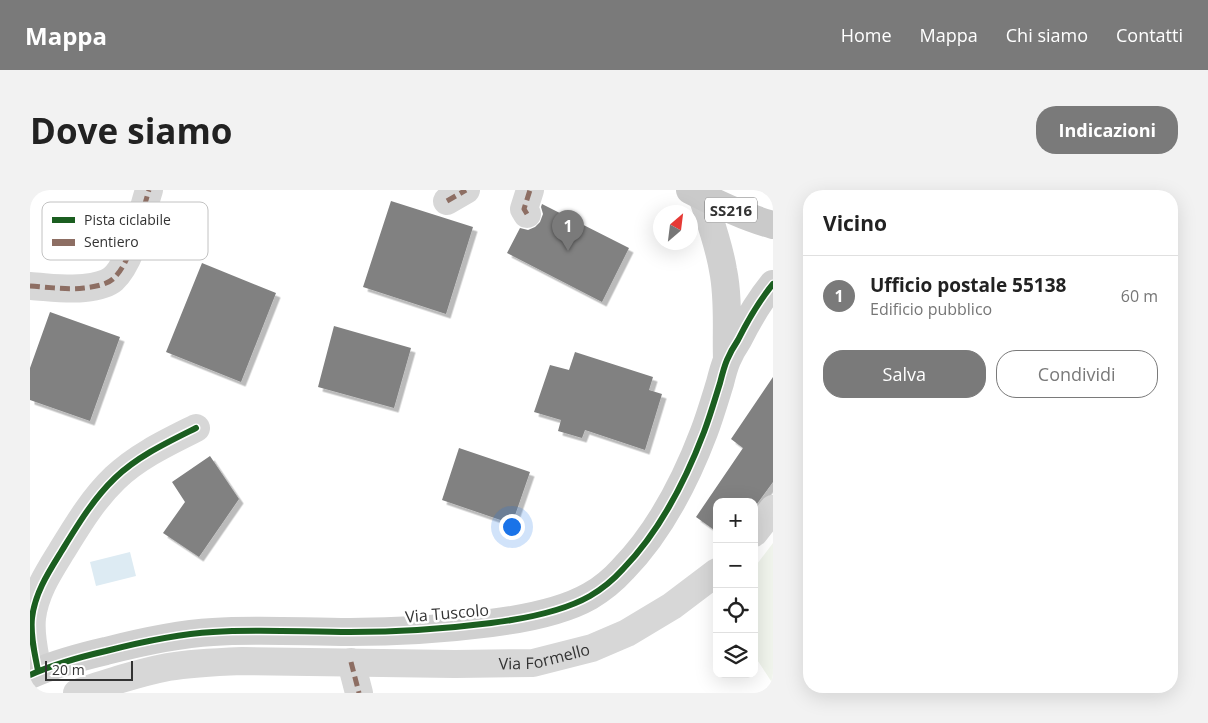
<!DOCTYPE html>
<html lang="it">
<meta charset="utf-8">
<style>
body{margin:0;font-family:"Open Sans",sans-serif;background:#f2f2f2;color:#222}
.controls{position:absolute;right:15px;bottom:15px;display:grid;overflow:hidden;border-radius:10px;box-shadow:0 5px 20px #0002}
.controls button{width:45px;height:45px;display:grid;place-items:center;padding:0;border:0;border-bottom:1px solid #e0e0e0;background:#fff;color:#222;font:25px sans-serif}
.compass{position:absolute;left:623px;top:15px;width:45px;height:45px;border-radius:50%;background:#fff;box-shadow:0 5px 20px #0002;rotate:28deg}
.scale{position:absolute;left:15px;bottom:12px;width:88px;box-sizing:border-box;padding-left:5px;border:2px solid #333;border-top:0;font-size:14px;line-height:18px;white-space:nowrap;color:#333;-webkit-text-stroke:4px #fff;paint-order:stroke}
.you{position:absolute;left:481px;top:336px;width:18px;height:18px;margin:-12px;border:4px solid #fff;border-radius:50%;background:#1a73e8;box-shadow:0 0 0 8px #1a73e833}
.badge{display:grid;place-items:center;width:32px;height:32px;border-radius:50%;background:#7a7a7a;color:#fff;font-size:16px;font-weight:700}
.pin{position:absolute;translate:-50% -41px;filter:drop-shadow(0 1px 2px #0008)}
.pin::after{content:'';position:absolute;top:26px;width:18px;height:15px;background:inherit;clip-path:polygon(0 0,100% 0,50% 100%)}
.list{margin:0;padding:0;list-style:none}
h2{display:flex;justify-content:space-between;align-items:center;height:65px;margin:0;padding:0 20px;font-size:21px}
h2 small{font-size:16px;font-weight:400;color:#767676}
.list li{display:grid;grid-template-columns:32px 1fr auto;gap:15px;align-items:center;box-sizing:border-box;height:80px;padding:0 20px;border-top:1px solid #e0e0e0}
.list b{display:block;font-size:19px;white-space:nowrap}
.list p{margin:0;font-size:16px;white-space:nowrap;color:#767676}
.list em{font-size:16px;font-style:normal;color:#767676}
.actions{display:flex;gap:10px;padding:15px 20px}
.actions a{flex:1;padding:11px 0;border:1px solid #7a7a7a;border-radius:20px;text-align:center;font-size:18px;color:#7a7a7a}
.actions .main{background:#7a7a7a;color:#fff}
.icon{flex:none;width:28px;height:28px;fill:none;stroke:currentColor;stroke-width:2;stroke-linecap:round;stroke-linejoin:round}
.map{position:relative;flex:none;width:743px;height:503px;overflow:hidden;border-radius:20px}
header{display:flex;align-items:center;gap:30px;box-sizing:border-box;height:70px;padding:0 25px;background:#7a7a7a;color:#fff}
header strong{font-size:24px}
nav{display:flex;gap:28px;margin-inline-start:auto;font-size:18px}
.intro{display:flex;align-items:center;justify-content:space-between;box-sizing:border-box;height:120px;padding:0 30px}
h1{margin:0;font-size:35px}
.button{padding:12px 22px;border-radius:20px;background:#7a7a7a;color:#fff;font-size:18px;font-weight:700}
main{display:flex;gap:30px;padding:0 30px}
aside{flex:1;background:#fff;border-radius:20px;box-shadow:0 5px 20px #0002}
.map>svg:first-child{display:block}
</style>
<header>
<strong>Mappa</strong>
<nav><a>Home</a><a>Mappa</a><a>Chi siamo</a><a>Contatti</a></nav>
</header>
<div class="intro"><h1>Dove siamo</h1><a class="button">Indicazioni</a></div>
<main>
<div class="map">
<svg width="743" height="503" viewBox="0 0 743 503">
<defs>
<filter id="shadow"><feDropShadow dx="4.5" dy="4.5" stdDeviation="0" flood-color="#0004"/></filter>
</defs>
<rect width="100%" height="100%" fill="#fff"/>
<path fill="#f1f5ed" d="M 743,353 L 743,494 L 724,465 L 724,378 Z"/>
<path fill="#ddebf3" d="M 100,362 L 106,386 L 66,396 L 60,372 Z"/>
<path fill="#818181" filter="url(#shadow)" d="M 361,11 L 443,37 L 416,124 L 333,97 Z
M 512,14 L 599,58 L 572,112 L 477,63 L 490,38 L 498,40 L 505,37 L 510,32 L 513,24 L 511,17 Z
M 172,73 L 246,103 L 211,192 L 136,162 Z
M 20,122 L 90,147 L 60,231 L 0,210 L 0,178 Z
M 304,136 L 381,158 L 364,218 L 288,197 Z
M 545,162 L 623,187 L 619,200 L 632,204 L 615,260 L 555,240 L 552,248 L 528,241 L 531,230 L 504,222 L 520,175 L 539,180 Z
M 743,187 L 743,292 L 724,318 L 724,312 L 687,312 L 687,342 L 666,327 L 713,258 L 701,249 Z
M 429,258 L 500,282 L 482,334 L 412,310 Z
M 180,266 L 209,309 L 169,367 L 133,343 L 155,312 L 142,292 Z"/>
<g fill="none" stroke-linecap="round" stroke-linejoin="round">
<g stroke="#d7d7d7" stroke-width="28">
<path d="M 417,11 L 436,0"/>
<path d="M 497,24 L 494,19 L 500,0"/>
<path d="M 0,96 C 17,97 38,100 54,98 C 63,97 76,95 83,89 C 102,72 111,25 119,0"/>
<path d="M 724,343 L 743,319"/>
<path d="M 321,472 L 329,503"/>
<path d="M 8,481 C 5,464 0,446 2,428 C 5,403 18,383 31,362 C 47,336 63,309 85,288 C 108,266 138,252 166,238"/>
<path id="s1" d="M 47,503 C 77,493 107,483 138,477 C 162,473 187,472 212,471 L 425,474 L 503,473 L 562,458 L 597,443 L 642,416 L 687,382"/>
</g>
<path stroke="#d0d0d0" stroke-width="28" d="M 672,6 C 680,31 689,55 693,80 C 699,109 696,140 697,169
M 0,485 C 24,474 50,467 76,461 C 111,452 147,444 183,442 C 229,439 274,442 320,442 C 367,442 414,439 461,433 C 493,429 532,422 560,406 C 572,399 584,389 593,379 C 630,341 655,292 674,242 C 680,226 685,209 690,193 C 692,185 694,177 697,170 C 700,163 704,156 708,150 C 718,130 729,111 743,94"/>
<path stroke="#cacaca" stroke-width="28" d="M 660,0 C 687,14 714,27 743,35"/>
<path stroke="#8d6e63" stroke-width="5" stroke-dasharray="10 5" stroke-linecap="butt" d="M 417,11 L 436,0
M 497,24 L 494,19 L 500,0
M 0,96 C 17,97 38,100 54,98 C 63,97 76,95 83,89 C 102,72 111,25 119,0
M 321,472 L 329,503"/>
<defs>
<path id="cycleway" d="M 8,481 C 5,464 0,446 2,428 C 5,403 18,383 31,362 C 47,336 63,309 85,288 C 108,266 138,252 166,238
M 0,485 C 24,474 50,467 76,461 C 111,452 147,444 183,442 C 229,439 274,442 320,442 C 367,442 414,439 461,433 C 493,429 532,422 560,406 C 572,399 584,389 593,379 C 630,341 655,292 674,242 C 680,226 685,209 690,193 C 692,185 694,177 697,170 C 700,163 704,156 708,150 C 718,130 729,111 743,94"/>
</defs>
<use href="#cycleway" stroke="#fff" stroke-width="9"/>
<use href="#cycleway" stroke="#1b5e20" stroke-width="6"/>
</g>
<g text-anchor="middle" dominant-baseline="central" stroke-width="5" stroke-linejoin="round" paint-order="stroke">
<rect fill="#fff" stroke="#707070" stroke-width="1" x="675" y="7.5" width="52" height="25" rx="4"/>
<g font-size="15" font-weight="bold" fill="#333">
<text x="701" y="20">SS216</text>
</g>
<g font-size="16" fill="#333" stroke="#fff">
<text transform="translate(417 423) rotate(-5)">Via Tuscolo</text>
<text stroke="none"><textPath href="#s1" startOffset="472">Via Formello</textPath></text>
</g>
</g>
<rect x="12" y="12" width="166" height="58" rx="8" fill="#fff" stroke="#c2c2c2" stroke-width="1"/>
<rect x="22" y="27" width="23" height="6" fill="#1b5e20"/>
<rect x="22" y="49" width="23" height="7" fill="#8d6e63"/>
<g font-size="14" fill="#333">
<text x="54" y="35">Pista ciclabile</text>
<text x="54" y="57">Sentiero</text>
</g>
</svg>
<div class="controls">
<button>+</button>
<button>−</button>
<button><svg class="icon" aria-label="locate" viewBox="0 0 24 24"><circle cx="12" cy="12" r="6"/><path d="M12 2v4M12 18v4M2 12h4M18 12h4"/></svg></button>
<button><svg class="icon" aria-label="layers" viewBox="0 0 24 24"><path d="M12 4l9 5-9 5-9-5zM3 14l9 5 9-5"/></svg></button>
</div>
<svg class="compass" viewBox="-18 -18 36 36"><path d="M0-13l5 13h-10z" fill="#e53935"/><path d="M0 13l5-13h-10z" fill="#767676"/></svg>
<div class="scale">20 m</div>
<div class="you"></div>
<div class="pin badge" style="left:538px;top:61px">1</div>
</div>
<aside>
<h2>Vicino<small></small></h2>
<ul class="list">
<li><span class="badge">1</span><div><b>Ufficio postale 55138</b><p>Edificio pubblico</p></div><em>60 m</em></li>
</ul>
<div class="actions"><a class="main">Salva</a><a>Condividi</a></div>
</aside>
</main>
